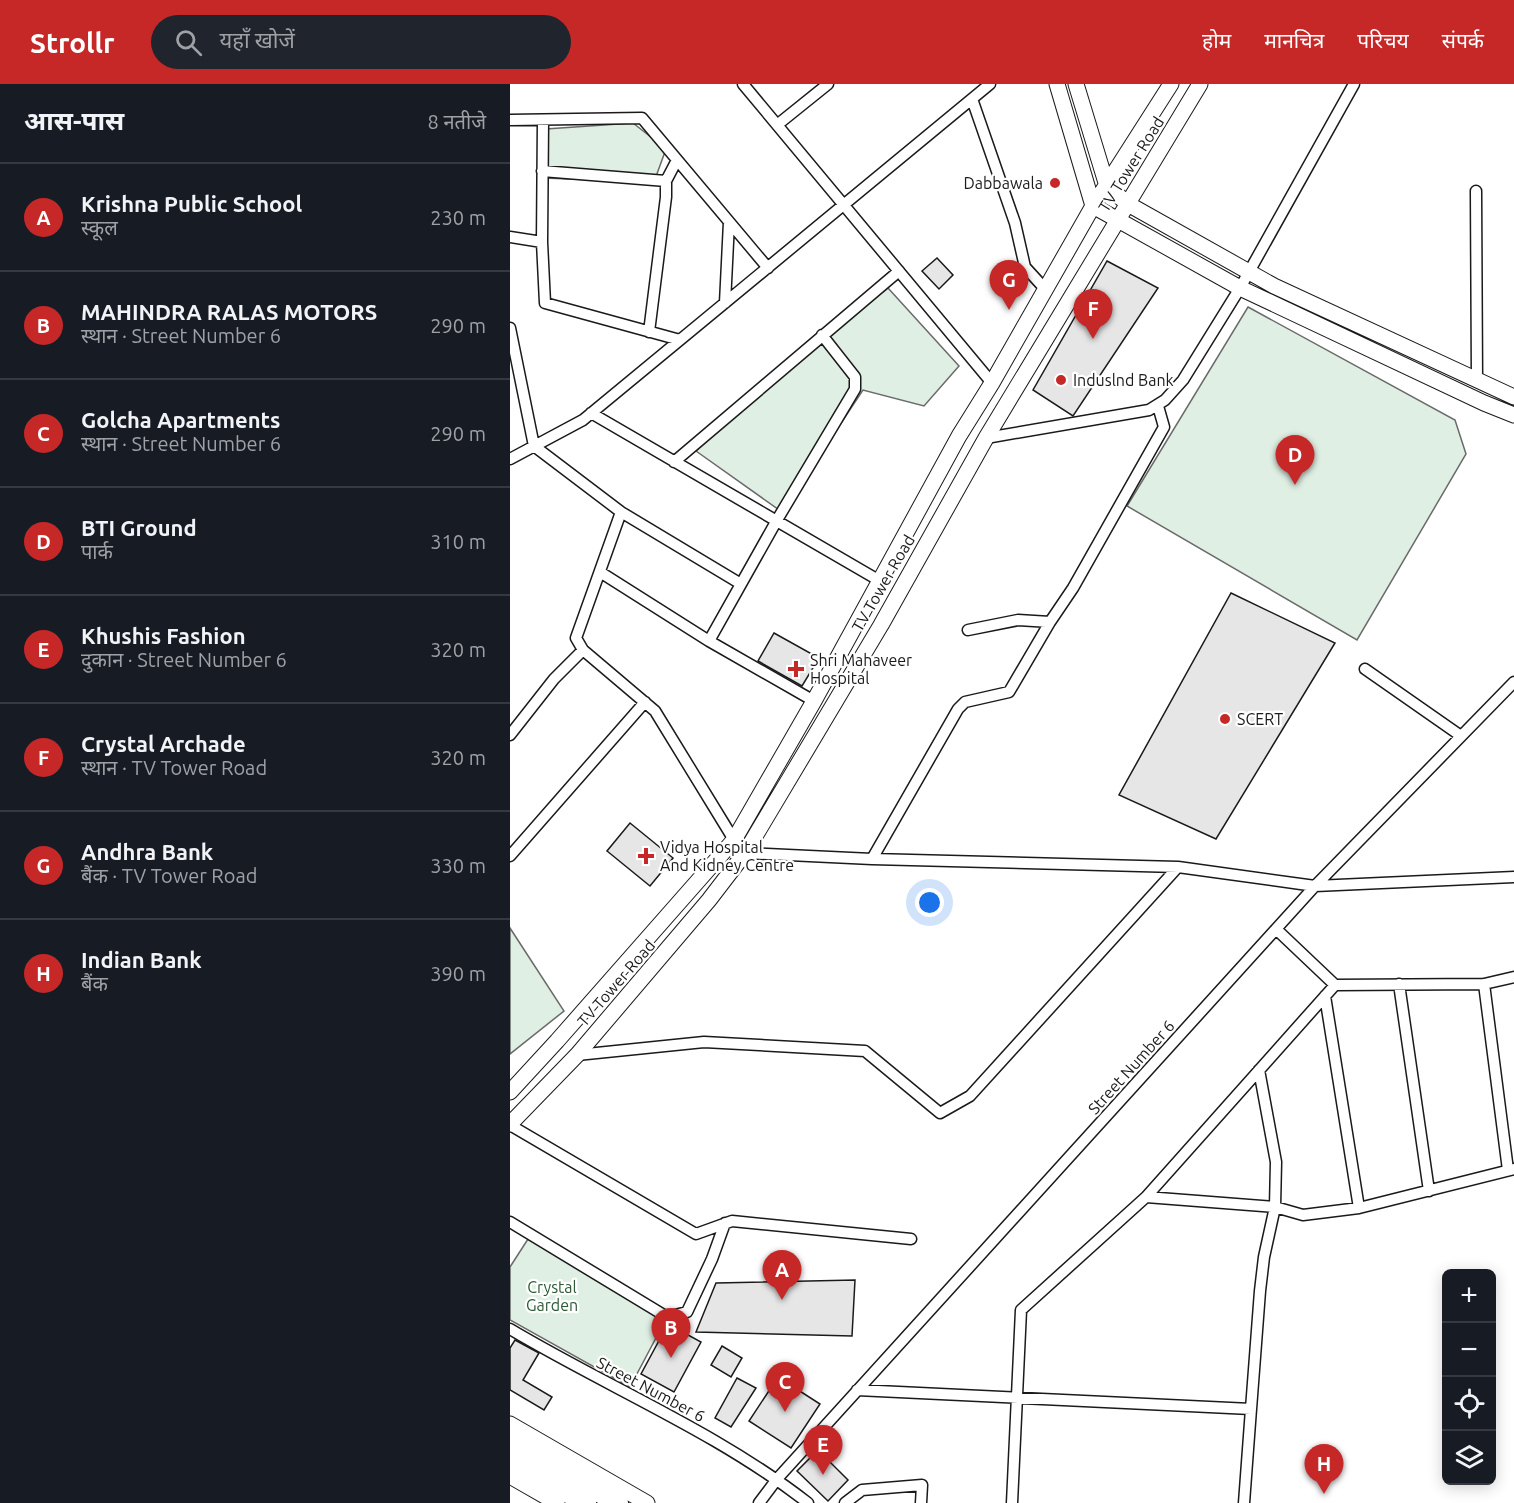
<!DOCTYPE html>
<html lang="hi">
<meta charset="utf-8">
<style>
body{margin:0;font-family:Ubuntu,"Noto Sans Devanagari",sans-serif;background:#20242c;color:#f1f3f6}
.controls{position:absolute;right:18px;bottom:18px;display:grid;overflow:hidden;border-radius:9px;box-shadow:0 3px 15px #0003}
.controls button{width:54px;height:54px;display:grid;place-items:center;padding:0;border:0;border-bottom:2px solid #363941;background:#171b24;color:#f1f3f6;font:30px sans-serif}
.you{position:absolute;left:420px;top:819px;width:21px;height:21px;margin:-15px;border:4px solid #fff;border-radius:50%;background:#1a73e8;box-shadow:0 0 0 9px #1a73e833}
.badge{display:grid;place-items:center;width:39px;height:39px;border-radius:50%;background:#c62828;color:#fff;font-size:20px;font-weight:700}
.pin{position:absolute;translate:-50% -50px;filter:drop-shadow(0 2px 3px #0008)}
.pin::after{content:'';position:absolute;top:32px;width:21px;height:18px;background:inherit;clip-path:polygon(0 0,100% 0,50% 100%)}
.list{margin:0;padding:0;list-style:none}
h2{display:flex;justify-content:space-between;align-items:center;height:78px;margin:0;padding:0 24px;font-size:26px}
h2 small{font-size:20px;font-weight:400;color:#9ea1a6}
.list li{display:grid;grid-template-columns:39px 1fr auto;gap:18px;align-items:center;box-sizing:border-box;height:108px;padding:0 24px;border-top:2px solid #363941}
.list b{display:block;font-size:22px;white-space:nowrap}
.list p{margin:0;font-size:20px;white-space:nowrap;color:#9ea1a6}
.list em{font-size:20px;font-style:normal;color:#9ea1a6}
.icon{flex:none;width:33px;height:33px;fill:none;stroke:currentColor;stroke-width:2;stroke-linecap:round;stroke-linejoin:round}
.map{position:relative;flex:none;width:1004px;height:1419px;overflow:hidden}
header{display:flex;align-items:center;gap:36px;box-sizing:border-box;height:84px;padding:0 30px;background:#c62828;color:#fff}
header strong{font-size:28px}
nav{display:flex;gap:33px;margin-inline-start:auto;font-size:21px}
.search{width:420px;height:54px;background:#20242c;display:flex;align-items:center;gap:15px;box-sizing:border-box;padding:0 21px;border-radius:33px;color:#9ea1a6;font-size:22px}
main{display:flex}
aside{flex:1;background:#171b24}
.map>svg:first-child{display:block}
</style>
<header>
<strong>Strollr</strong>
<div class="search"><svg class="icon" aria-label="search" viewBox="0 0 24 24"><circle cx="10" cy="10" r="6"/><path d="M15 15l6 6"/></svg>यहाँ खोजें</div>
<nav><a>होम</a><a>मानचित्र</a><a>परिचय</a><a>संपर्क</a></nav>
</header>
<main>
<aside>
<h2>आस-पास<small>8 नतीजे</small></h2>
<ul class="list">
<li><span class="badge">A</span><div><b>Krishna Public School</b><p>स्कूल</p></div><em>230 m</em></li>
<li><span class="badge">B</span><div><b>MAHINDRA RALAS MOTORS</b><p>स्थान · Street Number 6</p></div><em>290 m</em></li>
<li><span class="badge">C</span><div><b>Golcha Apartments</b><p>स्थान · Street Number 6</p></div><em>290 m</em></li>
<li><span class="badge">D</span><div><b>BTI Ground</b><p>पार्क</p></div><em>310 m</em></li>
<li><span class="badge">E</span><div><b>Khushis Fashion</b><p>दुकान · Street Number 6</p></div><em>320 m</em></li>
<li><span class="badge">F</span><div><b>Crystal Archade</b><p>स्थान · TV Tower Road</p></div><em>320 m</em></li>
<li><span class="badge">G</span><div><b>Andhra Bank</b><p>बैंक · TV Tower Road</p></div><em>330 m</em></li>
<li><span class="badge">H</span><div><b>Indian Bank</b><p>बैंक</p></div><em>390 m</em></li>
</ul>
</aside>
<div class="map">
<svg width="1004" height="1419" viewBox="0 0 1004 1419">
<rect width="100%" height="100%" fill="#fff"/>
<path fill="#e0efe3" stroke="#6a6a6a" stroke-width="1.5" d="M 123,39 L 156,65 L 144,98 L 33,94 L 36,45 Z
M 378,204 L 449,282 L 414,322 L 353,306 L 272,428 L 186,367 L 304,259 Z
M 738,223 L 945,336 L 956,370 L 847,556 L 617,422 Z
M 0,844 L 54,927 L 0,970 Z
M 18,1155 L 157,1233 L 120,1303 L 0,1236 L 0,1183 Z"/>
<path fill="#e6e6e6" stroke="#1a1a1a" stroke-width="1.5" d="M 427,174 L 443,191 L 429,205 L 412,187 Z
M 597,177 L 648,204 L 563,332 L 523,306 Z
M 721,509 L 825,559 L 706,755 L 609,711 Z
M 264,549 L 309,574 L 292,602 L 248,577 Z
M 120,739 L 163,774 L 140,802 L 97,767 Z
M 345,1196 L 342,1252 L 186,1248 L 206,1199 Z
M 158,1240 L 191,1258 L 164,1308 L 131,1290 Z
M 5,1256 L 29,1269 L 13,1296 L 42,1313 L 34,1326 L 0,1306 L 0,1264 Z
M 212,1262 L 232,1274 L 221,1293 L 201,1281 Z
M 268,1293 L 310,1320 L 281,1364 L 239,1337 Z
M 227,1294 L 246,1304 L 221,1343 L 205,1334 Z
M 305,1369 L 318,1376 L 338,1396 L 318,1417 L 287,1387 Z"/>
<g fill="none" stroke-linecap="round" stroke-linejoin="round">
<defs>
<path id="street" d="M 233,0 L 482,299
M 462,15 L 505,139 L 515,183 L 536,206
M 0,36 L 132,34 L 258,184
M 267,41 L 318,0
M 32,87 L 156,97
M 966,107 L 967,297
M 0,153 L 32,158 L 35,219 L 170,256
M 32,158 L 33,36
M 215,219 L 219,138
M 0,244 L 24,362 L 111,428 L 231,500
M 139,248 L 156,113 L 156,97 L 167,76
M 81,329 L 370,497
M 476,354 L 639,326 L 655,316 L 673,296 L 730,204 L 844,0
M 0,375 L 73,336 L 480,0
M 164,378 L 389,187
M 90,488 L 199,557
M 458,546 L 508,536 L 540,538
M 73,566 L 66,554 L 111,428
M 855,585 L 951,652
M 304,617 L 199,557 L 267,436 L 345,305 L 345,293 L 312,251
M 0,651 L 44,595 L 73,566 L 145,627 L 224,756
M 235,769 L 362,775 L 668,783 L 805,802 L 1004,793
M 0,772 L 135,618
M 362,775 L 448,625 L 455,618 L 499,608 L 540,538 L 563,504 L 654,343 L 648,322
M 889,900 L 919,1107
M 974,900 L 998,1086
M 825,901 L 974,900 L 1004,893
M 815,912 L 849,1124
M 67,971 L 194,958 L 355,967 L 430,1029 L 460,1012 L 668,783
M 0,1041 L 186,1150 L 222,1137 L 401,1155
M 636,1113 L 765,1123 L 793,1131 L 849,1124 L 1004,1085
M 0,1138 L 157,1233 L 177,1228 L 202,1175 L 215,1139
M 0,1245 C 99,1304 207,1348 298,1419
M 347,1306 L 741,1325 L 734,1419
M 741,1325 L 750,1207 L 754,1173 L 765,1123 L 766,1078 L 749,986
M 249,1419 L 267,1395 L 805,802 L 1004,598
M 335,1419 L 352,1406 L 412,1401 L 411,1419
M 502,1419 L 511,1226 L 636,1113 L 825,901 L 766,845"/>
<path id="secondary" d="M 547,0 L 583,122 L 730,204 L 974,319 L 1004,331
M 566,0 L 597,102 L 618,120 L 764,202 L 1004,313
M 0,1008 L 47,957 L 224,756 L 304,617 L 449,352 L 482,299 L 583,122 L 661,0
M 0,1040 L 67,971 L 199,816 L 235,769 L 371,541 L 476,354 L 690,0
M 0,1340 L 137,1419
M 0,1392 L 47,1419"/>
<path id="highway" d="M 0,1356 L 108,1419
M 0,1375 L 76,1419"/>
</defs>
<use href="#street" stroke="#1a1a1a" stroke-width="13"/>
<use href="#secondary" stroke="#1a1a1a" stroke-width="17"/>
<use href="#highway" stroke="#1a1a1a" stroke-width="22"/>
<use href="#street" stroke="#fff" stroke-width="10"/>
<use href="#secondary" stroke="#fff" stroke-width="15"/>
<use href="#highway" stroke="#fff" stroke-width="20"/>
</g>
<g fill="#c62828" stroke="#fff" stroke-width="2">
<circle cx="545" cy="99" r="6"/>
<circle cx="551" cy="296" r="6"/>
<path d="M283 576h6v6h6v6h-6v6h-6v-6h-6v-6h6z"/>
<circle cx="715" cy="635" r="6"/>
<path d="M133 763h6v6h6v6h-6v6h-6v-6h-6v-6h6z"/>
</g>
<g text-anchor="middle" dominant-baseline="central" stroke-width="4.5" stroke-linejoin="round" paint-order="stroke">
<g font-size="16" fill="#1a1a1a" stroke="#fff">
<text transform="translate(621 80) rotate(-58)">TV Tower Road</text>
<text transform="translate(373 499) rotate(-60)">TV Tower Road</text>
<text transform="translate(106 899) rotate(-49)">TV Tower Road</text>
<text transform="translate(621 983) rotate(-48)">Street Number 6</text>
<text transform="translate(141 1305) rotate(28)">Street Number 6</text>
</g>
<g font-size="16" fill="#1a1a1a" stroke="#fff" text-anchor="start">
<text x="533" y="99" text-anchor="end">Dabbawala</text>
<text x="563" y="296">Induslnd Bank</text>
<text x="300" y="576">Shri Mahaveer<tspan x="300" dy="18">Hospital</tspan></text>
<text x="727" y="635">SCERT</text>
<text x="150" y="763">Vidya Hospital<tspan x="150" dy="18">And Kidney Centre</tspan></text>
</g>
<g font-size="16" fill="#2b5a34" stroke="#fff">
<text x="42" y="1203">Crystal<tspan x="42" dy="18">Garden</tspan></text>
</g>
</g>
</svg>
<div class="controls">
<button>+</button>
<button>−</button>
<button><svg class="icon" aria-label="locate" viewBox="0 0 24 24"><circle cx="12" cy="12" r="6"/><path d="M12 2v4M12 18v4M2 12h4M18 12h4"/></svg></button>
<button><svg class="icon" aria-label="layers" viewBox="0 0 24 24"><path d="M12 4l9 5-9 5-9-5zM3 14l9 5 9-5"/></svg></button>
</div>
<div class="you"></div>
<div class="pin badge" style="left:272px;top:1216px">A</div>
<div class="pin badge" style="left:161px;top:1274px">B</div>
<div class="pin badge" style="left:275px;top:1328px">C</div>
<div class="pin badge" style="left:785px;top:401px">D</div>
<div class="pin badge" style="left:313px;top:1391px">E</div>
<div class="pin badge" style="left:583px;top:255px">F</div>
<div class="pin badge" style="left:499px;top:226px">G</div>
<div class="pin badge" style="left:814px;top:1410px">H</div>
</div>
</main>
